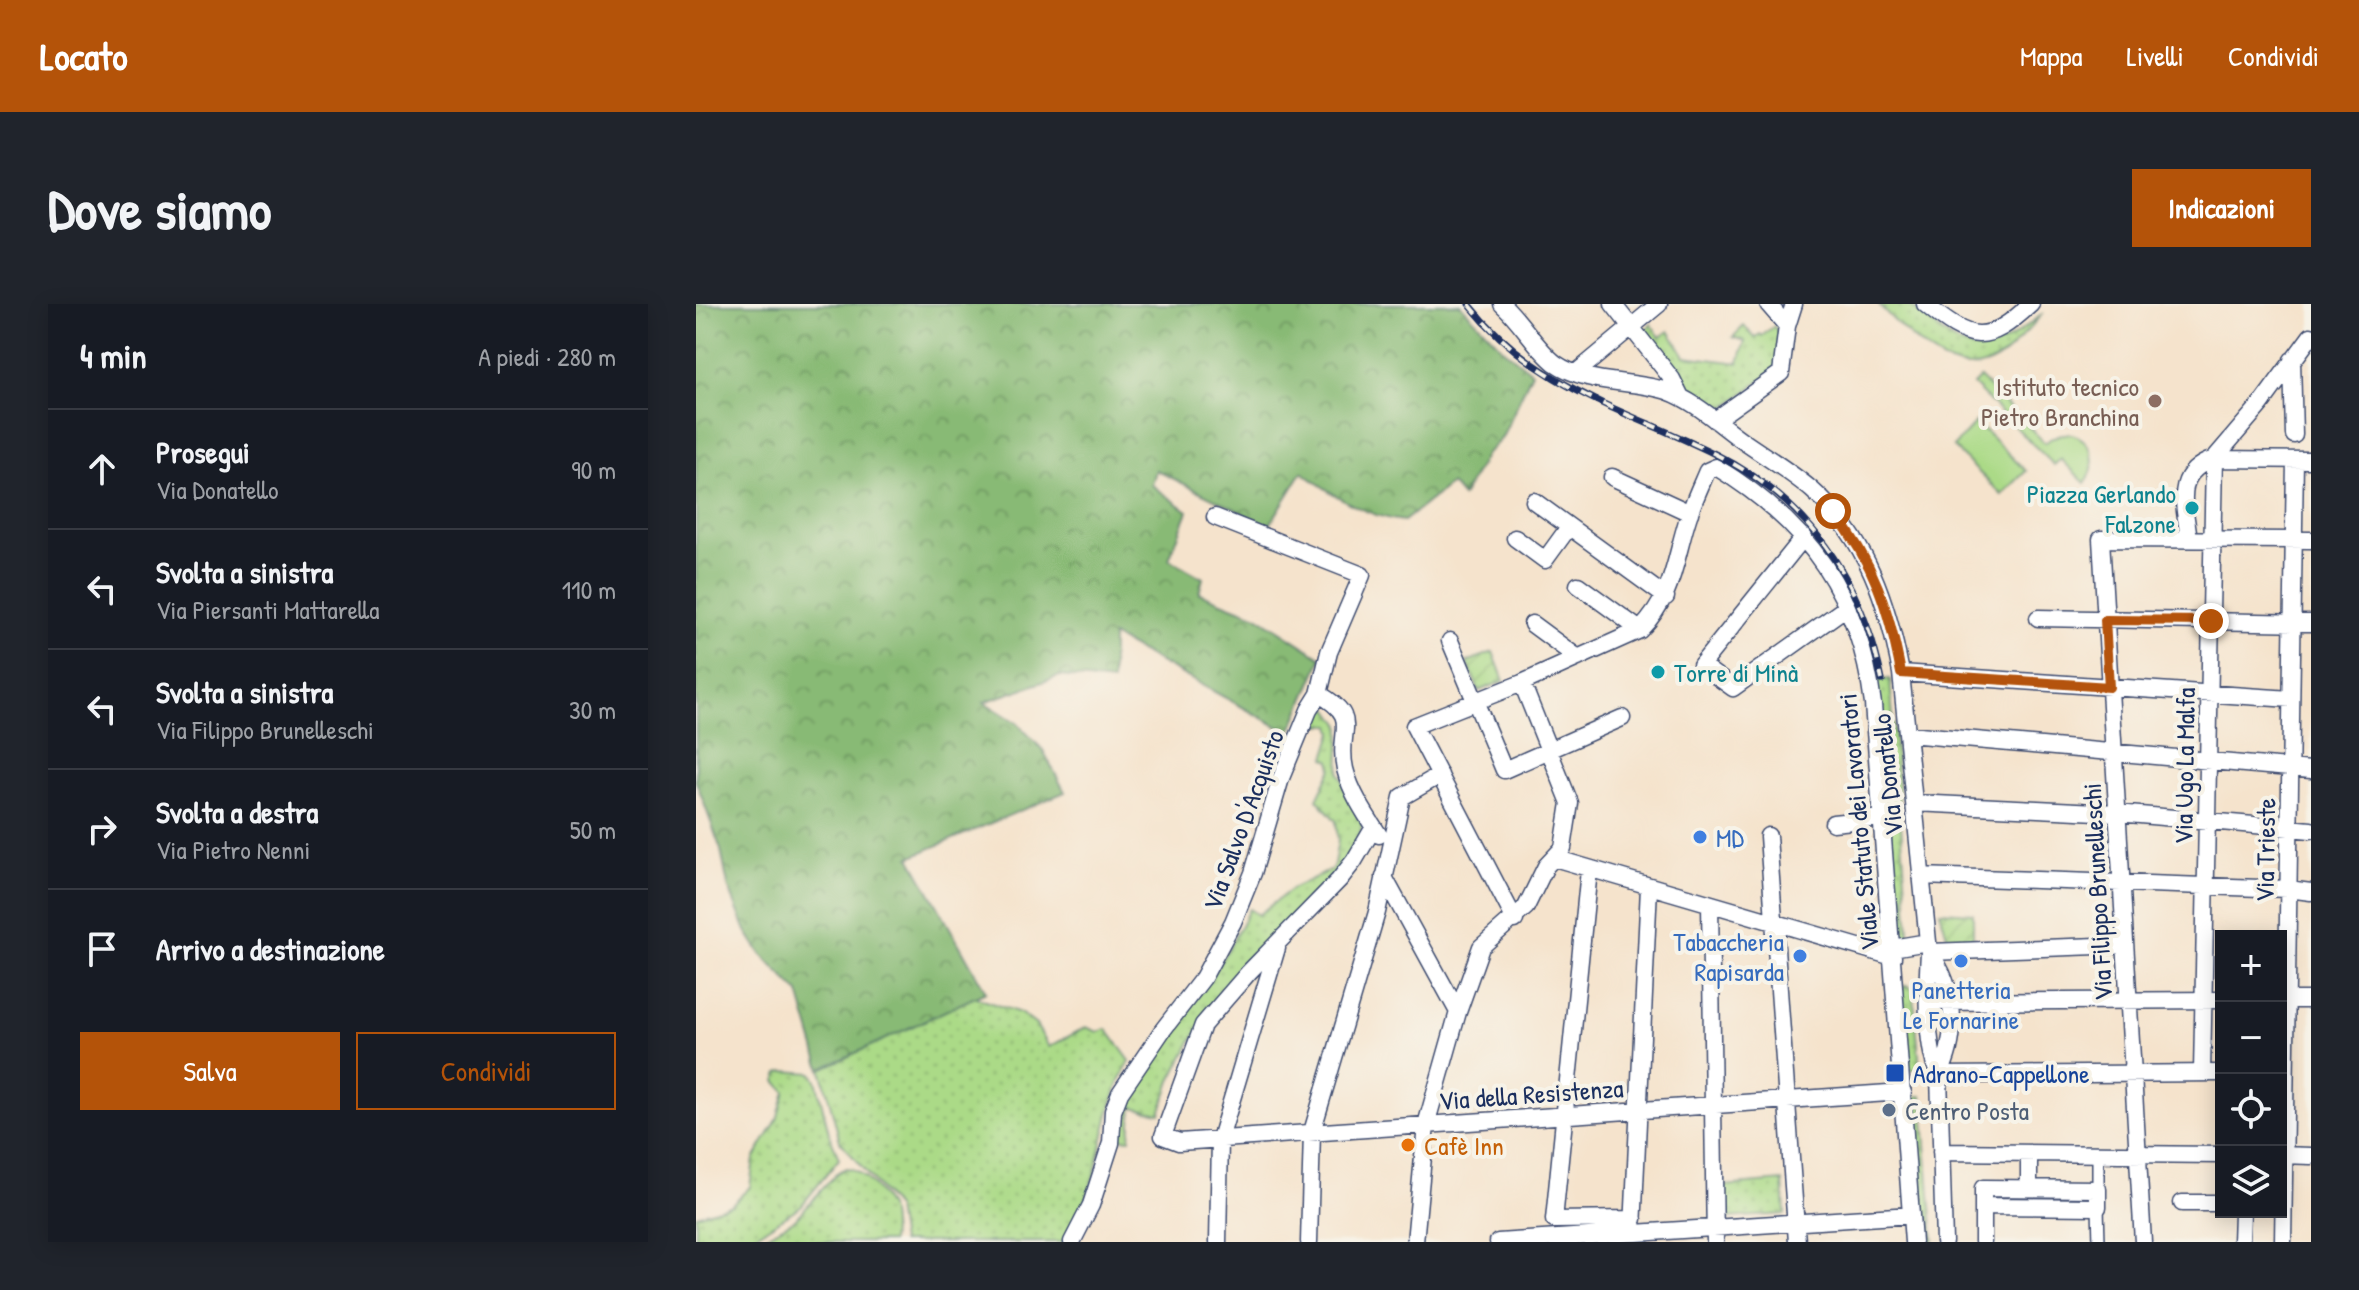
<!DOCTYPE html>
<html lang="it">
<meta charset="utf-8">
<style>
body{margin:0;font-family:"Patrick Hand",sans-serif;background:#20242c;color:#f1f3f6}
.controls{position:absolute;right:24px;bottom:24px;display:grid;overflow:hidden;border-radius:0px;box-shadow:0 4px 20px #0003}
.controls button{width:72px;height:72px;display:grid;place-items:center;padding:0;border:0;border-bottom:2px solid #363941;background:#171b24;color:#f1f3f6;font:40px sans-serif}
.stop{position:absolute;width:24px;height:24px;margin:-18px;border:6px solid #b45309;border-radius:50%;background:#fff}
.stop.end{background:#b45309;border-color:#fff;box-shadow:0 2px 8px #0008}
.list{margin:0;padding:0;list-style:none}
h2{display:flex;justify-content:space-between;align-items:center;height:104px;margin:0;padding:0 32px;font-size:34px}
h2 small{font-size:26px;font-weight:400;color:#9ea1a6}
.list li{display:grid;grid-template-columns:52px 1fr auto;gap:24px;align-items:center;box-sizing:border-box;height:120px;padding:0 32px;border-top:2px solid #363941}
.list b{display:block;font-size:30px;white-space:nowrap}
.list p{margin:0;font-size:26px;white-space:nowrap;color:#9ea1a6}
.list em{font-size:26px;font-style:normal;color:#9ea1a6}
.actions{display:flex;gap:16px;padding:24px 32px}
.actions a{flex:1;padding:18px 0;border:2px solid #b45309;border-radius:0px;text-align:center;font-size:28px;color:#b45309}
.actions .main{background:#b45309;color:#fff}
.icon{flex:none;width:44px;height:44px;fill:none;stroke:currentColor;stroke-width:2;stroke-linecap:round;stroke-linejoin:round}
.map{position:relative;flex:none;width:1615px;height:938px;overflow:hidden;border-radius:0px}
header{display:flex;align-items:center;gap:48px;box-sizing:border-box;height:112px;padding:0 40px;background:#b45309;color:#fff}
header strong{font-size:38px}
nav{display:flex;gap:44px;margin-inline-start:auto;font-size:28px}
.intro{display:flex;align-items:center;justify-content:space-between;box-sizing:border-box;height:192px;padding:0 48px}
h1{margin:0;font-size:56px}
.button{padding:20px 36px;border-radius:0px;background:#b45309;color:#fff;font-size:28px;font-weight:700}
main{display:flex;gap:48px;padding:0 48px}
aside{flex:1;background:#171b24;border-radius:0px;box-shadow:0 4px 20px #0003}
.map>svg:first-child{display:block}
</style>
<header>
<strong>Locato</strong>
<nav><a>Mappa</a><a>Livelli</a><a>Condividi</a></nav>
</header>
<div class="intro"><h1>Dove siamo</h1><a class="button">Indicazioni</a></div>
<main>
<aside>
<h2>4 min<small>A piedi · 280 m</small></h2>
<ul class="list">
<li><svg class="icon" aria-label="ahead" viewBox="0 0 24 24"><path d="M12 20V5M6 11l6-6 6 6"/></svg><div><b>Prosegui</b><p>Via Donatello</p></div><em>90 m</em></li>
<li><svg class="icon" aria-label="left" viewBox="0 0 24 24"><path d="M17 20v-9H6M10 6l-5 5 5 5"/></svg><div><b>Svolta a sinistra</b><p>Via Piersanti Mattarella</p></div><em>110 m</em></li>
<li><svg class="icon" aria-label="left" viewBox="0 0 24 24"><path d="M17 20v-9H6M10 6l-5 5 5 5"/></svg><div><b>Svolta a sinistra</b><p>Via Filippo Brunelleschi</p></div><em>30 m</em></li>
<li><svg class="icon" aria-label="right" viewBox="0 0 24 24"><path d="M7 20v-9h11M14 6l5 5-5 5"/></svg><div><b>Svolta a destra</b><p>Via Pietro Nenni</p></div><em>50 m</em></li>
<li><svg class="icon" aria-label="arrive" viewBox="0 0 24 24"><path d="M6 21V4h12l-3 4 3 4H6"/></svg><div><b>Arrivo a destinazione</b></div></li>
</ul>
<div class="actions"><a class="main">Salva</a><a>Condividi</a></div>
</aside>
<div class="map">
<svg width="1615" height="938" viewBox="0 0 1615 938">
<defs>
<pattern id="grass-dots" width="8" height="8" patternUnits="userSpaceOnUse" patternTransform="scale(2)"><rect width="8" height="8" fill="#abda87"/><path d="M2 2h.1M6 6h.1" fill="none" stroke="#93bb77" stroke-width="1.8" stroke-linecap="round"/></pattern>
<pattern id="forest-crowns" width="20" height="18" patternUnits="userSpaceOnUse" patternTransform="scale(2)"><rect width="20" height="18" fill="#88ba74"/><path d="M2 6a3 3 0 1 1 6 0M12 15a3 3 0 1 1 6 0" fill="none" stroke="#6e9862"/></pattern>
<pattern id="garden-furrows" width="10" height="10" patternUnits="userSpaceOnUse" patternTransform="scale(2)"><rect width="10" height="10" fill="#abda87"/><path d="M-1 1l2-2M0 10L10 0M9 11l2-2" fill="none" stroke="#93bb77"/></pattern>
</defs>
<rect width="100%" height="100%" fill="#f7f3e8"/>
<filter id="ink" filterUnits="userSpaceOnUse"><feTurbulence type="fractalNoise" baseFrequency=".0125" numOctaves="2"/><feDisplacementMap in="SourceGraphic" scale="16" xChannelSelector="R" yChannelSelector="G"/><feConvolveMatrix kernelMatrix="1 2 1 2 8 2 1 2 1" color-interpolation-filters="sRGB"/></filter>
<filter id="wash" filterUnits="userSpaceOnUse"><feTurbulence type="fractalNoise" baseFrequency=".006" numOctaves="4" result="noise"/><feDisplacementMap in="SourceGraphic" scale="32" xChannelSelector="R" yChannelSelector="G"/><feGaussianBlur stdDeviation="1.8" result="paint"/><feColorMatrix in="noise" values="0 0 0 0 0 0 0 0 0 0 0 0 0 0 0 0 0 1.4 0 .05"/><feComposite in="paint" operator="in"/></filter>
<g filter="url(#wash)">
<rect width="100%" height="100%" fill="#f5e3cc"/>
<path fill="url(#grass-dots)" stroke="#638472" stroke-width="2" d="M 1182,0 C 1191,0 1206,0 1213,2 C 1226,8 1237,21 1248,30 C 1288,63 1314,35 1347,9 C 1336,21 1325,35 1313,46 C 1263,92 1216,34 1182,0 Z
M 955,20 L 964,33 L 973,27 L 989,52 L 1043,59 L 1049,37 L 1037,33 L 1048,22 L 1059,34 L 1064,30 L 1066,32 L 1078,22 L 1083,29 L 1082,63 L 1027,105 L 1015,105 L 999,99 L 949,27 Z
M 1194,375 L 1213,628 L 1213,635 L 1202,632 L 1180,377 Z
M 626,404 L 633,404 L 645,421 L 643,469 L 666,520 L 662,541 L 654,555 L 497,734 L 475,777 L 464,809 L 436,803 L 434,835 L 424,834 L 424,806 L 427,795 C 469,734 522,672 553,605 L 562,611 L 597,584 L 637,565 L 642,537 L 640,517 L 621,495 L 636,464 L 634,456 L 629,454 L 637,428 L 635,421 L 615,421 Z
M 1211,681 L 1217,684 L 1224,765 L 1211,766 L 1206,683 Z
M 278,693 L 324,709 L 340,721 L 353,743 L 390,723 L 402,728 L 411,725 L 434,757 C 412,794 408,840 395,881 C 389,901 378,920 369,938 L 205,938 L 200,905 L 144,837 L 125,765 Z
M 88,767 L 116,769 L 120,776 L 133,829 L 143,855 L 105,902 L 48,938 L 0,938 L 0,911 L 36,900 L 54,883 L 58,855 L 81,816 L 89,787 L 80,777 L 83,769 Z
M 1226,792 L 1238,938 L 1224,938 L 1215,793 Z
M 150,864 C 167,865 190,895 195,911 C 197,920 196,929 195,938 L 58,938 L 99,915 L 142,868 Z
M 1087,877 L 1089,910 L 1030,914 L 1028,882 Z"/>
<path fill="url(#forest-crowns)" stroke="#527469" stroke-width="2" d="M 0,0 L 764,0 L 805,43 L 836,68 L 806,134 L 790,150 L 766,193 L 755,180 L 708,217 C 669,213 637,191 606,168 L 573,222 L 460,166 L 456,181 L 492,207 L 473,255 L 507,274 L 503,289 L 561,312 L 626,354 L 594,429 L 416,332 L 416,378 L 364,372 L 288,398 L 321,419 L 347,446 L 369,488 L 214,553 L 290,688 L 125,765 L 103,689 L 65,650 L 50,627 L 32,582 L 25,546 L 0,477 Z"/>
<path fill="#abda87" stroke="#638472" stroke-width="2" d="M 1284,74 L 1349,139 C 1380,112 1412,150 1389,179 L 1365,155 L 1358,161 L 1277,81 Z
M 1280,118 L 1330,167 L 1306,191 L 1257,143 Z"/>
<path fill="url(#garden-furrows)" stroke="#638472" stroke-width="2" d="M 797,348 L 808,377 L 783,387 L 771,358 Z
M 1244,607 L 1277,609 L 1277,641 L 1254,642 Z"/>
</g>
<g filter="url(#ink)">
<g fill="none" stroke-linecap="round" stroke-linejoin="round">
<defs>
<path id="pedestrian" d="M 1402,850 L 1402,885
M 1402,903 L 1403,938"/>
<path id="minor" d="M 806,0 C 826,18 839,43 859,59 C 892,82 935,75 971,87 C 999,97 1023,120 1047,137 C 1070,153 1095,168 1116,186 C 1171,234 1192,300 1205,369 L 1233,648 C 1231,680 1229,743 1243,771 L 1248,938
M 917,0 L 976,75 L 985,93
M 1072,0 L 1091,22
M 1229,0 C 1275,38 1290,42 1335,0
M 1596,56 L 1598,131
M 880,69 L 963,0
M 1019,116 L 1085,69 L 1091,22 L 1098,0
M 1518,155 L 1565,100 L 1615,32
M 916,173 L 994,209
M 838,197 L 970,293
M 1108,233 L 1005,361 L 1037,384 L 1152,302
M 819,234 L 849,256 L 873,223
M 1493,235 C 1489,201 1476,169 1518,155 L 1615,156
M 882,281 L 944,326
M 1342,314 L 1615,319
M 836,320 L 882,354
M 754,337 L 808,466 L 926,414
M 1205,369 L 1595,395
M 623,390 C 667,415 640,426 649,465 C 655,489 670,511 683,531
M 1212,430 L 1615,466
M 1219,499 L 1421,509 L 1615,526
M 1137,519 L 1186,514
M 678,523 L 658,557 L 643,576 L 553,668 L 507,721 L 467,832 L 483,838 L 1207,788
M 1072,532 L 1101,938
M 858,554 L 1197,653
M 893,566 L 858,916 L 938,915
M 1225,572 L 1592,585 L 1615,588
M 688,573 L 762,708
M 1014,600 L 1019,938
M 819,616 L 718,422 L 826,379 L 944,326 C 980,289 978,254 994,208 C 999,194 1005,181 1011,167 L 1020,163 C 1114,220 1163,291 1177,400 L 1217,938
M 1196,644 L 1232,638
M 1233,648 L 1429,641
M 1233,648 C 1260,683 1263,733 1243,771
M 1585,696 L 1615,696
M 1233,698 L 1525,696
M 1506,769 L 1518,155
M 1243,771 L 1525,769
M 1245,848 L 1525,851
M 1333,849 L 1333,884
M 1585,851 L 1615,852
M 1486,899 L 1525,899
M 937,925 L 953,583
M 376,938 L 395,901 L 415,839 L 417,807 L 424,789 L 466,727 L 507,674 L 537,618 L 557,569 L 585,474 L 613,406 L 623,390 L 633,348 L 666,271 L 519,213
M 522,938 L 524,835 L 581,644
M 613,938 L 616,828 L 681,608 L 706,493 L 744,471
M 719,938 L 730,821 L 762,708 L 785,643 L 830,603 L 850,562 L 867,544 L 874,499 L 826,379
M 802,938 L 1215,911
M 1287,938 L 1287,884 L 1402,885 L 1402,903 L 1287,902
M 1447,938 L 1405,235 L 1615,236
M 1545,938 L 1546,908
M 1587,938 L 1599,156"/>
</defs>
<use href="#pedestrian" stroke="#3c4a6e" stroke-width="14"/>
<use href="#minor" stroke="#3c4a6e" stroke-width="19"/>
<use href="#pedestrian" stroke="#fff" stroke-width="11"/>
<use href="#minor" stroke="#fff" stroke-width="16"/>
<defs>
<path id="rail" d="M 773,0 C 841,85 928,105 1019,150 C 1114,197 1165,275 1186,376"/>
</defs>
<use href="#rail" stroke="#1b2f5e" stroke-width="7"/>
<use href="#rail" stroke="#f7f3e8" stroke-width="4" stroke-dasharray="12" stroke-linecap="butt"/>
</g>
</g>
<g fill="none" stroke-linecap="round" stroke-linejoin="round" filter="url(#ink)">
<path stroke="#b45309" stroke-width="10" d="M 1137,207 C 1178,258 1193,305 1205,369 L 1413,383 L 1409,316 L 1515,317"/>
</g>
<circle fill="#8d6e63" stroke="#f7f3e8" stroke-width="3" cx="1459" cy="97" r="8"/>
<g fill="#0f9aa8" stroke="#f7f3e8" stroke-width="3">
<circle cx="1496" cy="204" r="8"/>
<circle cx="962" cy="368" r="8"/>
</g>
<g fill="#3f7fe0" stroke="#f7f3e8" stroke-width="3">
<circle cx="1004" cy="533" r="8"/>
<circle cx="1104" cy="652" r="8"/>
<circle cx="1265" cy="657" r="8"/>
</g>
<rect fill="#1a4fb4" stroke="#f7f3e8" stroke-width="3" x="1189" y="759" width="20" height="20" rx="4"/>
<circle fill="#5c6f8a" stroke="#f7f3e8" stroke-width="3" cx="1193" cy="806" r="8"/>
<circle fill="#e8710a" stroke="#f7f3e8" stroke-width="3" cx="712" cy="841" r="8"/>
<g text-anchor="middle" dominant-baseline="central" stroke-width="8" stroke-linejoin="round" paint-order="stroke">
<g font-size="26" fill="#785e54" stroke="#f7f3e8" text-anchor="end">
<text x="1443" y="82">Istituto tecnico<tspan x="1443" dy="30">Pietro Branchina</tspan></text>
</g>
<g font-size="26" fill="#0d838f" stroke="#f7f3e8" text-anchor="end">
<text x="1480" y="189">Piazza Gerlando<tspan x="1480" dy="30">Falzone</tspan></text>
<text x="978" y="368" text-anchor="start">Torre di Minà</text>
</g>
<g font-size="26" fill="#1b2f5e" stroke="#f7f3e8">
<text transform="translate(1488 462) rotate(-89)">Via Ugo La Malfa</text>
<text transform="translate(1191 471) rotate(-96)">Via Donatello</text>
<text transform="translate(547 516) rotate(-70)">Via Salvo D'Acquisto</text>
<text transform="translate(1162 518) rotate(-95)">Viale Statuto dei Lavoratori</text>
<text transform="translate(1569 546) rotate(-89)">Via Trieste</text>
<text transform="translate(1401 588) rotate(-93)">Via Filippo Brunelleschi</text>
<text transform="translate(835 790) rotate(-4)">Via della Resistenza</text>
</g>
<g font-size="26" fill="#366cbe" stroke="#f7f3e8" text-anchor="start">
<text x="1020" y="533">MD</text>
<text x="1088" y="637" text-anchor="end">Tabaccheria<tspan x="1088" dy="30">Rapisarda</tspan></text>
<text x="1265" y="685" text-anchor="middle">Panetteria<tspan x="1265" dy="30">Le Fornarine</tspan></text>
</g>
<g font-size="26" fill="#164399" stroke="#f7f3e8" text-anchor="start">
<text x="1217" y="769">Adrano-Cappellone</text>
</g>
<g font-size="26" fill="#4e5e75" stroke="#f7f3e8" text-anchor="start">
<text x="1209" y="806">Centro Posta</text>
</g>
<g font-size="26" fill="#c56008" stroke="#f7f3e8" text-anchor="start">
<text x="728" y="841">Cafè Inn</text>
</g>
</g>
</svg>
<div class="controls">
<button>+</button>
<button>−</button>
<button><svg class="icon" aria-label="locate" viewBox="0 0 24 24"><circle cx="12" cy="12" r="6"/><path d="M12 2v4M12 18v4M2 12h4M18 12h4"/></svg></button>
<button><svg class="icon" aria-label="layers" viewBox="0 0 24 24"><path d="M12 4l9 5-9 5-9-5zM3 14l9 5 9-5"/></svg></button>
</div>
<div class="stop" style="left:1137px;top:207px"></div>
<div class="stop end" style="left:1515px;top:317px"></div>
</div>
</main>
